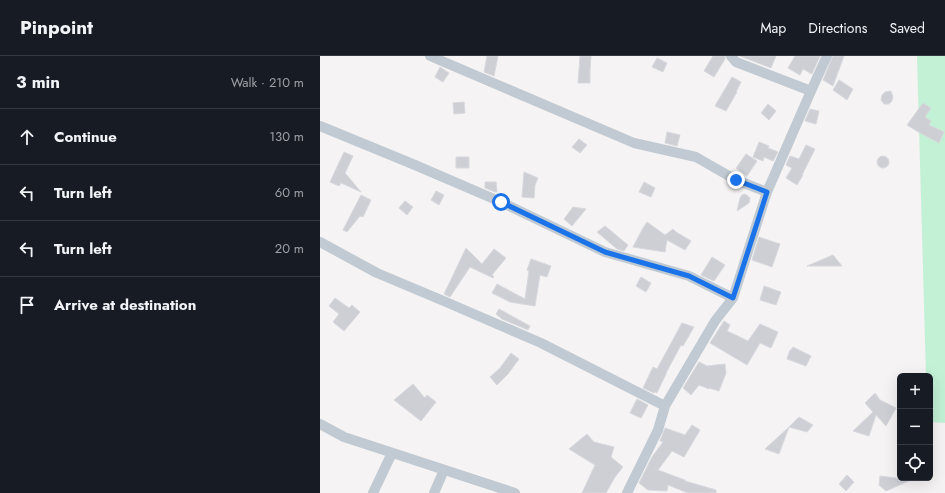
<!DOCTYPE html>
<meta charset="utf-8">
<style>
body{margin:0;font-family:Jost,sans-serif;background:#242831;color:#f1f3f6}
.controls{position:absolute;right:12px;bottom:12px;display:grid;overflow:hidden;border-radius:6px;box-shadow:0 4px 16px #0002}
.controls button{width:36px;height:36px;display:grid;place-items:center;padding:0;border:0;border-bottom:1px solid #363941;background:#171b24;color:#f1f3f6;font:20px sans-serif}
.stop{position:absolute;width:12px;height:12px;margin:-9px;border:3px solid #1a73e8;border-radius:50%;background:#fff}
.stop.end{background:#1a73e8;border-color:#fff;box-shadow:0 1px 4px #0008}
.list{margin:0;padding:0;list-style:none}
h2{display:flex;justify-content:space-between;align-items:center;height:52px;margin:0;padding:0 16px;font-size:17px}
h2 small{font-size:13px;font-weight:400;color:#9ea1a6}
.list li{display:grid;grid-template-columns:26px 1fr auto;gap:12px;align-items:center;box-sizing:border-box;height:56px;padding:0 16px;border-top:1px solid #363941}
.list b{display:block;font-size:15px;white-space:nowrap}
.list em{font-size:13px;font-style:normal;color:#9ea1a6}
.icon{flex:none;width:22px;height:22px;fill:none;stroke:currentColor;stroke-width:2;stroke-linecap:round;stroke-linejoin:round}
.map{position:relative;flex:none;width:625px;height:437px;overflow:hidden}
header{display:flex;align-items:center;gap:24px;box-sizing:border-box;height:56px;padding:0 20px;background:#171b24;border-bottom:1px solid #363941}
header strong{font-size:19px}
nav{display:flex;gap:22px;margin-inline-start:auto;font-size:14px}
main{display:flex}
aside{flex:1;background:#171b24}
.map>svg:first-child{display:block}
</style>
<header>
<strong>Pinpoint</strong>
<nav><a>Map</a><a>Directions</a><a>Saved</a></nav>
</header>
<main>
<aside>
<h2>3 min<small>Walk · 210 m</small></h2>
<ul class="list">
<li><svg class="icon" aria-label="ahead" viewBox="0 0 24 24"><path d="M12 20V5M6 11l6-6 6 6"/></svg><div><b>Continue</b></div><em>130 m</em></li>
<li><svg class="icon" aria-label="left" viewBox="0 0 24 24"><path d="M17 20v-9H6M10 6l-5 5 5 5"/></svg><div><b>Turn left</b></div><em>60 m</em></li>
<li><svg class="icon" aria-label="left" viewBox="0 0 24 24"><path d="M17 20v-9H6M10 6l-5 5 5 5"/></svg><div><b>Turn left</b></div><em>20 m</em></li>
<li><svg class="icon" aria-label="arrive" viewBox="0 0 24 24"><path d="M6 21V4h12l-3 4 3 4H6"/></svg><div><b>Arrive at destination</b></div></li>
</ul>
</aside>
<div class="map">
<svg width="625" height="437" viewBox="0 0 625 437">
<rect width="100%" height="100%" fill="#f5f3f3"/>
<path fill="#c3f1d5" d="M 597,0 L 625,0 L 625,367 L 610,366 L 610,320 L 606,320 Z"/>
<path fill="#cdcfd5" stroke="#d7d9de" d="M 167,0 L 178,0 L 174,20 L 164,16 Z
M 260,0 L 271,0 L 270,15 L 270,27 L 258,27 Z
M 393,0 L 405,0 L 405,3 L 394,21 L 384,15 Z
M 420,0 L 456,0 L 451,12 Z
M 475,0 L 500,0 L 492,18 L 483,13 L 480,19 L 468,12 Z
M 513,0 L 524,0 L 513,30 L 503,24 Z
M 337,2 L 347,7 L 343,16 L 332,11 Z
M 120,11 L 129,17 L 123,26 L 115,21 Z
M 412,21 L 421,26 L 416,36 L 417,36 L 406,55 L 395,50 Z
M 519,24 L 533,33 L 527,44 L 513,34 Z
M 571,35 L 573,41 L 572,45 L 569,48 L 564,48 L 561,44 L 562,39 L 565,36 Z
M 144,46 L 145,57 L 134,58 L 133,47 Z
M 603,47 L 611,52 L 605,61 L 611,65 L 609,69 L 624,76 L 619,87 L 600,77 L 587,69 Z
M 448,48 L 456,55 L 449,64 L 441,57 Z
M 490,53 L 499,55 L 496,68 L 485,65 Z
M 347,76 L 360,79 L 357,90 L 345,87 Z
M 259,83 L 267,89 L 260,97 L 252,91 Z
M 439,86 L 449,90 L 448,92 L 458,96 L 453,105 L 444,101 L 443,105 L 433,101 Z
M 486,89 L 495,93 L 482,119 L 483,119 L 477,129 L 466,122 L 472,112 L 466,109 L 470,100 L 479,103 Z
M 24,96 L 33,100 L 25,117 L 41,136 L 21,127 L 19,130 L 10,126 Z
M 426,98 L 437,105 L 427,120 L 416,112 Z
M557 106a6 6 0 1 1 12 0a6 6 0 1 1-12 0Z
M 136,101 L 149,101 L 149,112 L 136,112 Z
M 204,116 L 218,122 L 215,129 L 214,142 L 202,141 Z
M 165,126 L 176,126 L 177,136 L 175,136 L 165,132 Z
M 324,126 L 335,132 L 331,141 L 319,136 Z
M 116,135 L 124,139 L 119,149 L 111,144 Z
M 425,138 L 428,140 L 430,142 L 429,147 L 417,155 L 420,142 L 422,139 Z
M 41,139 L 51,144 L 43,161 L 40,160 L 27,176 L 23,174 Z
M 85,145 L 93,151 L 87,159 L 79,152 Z
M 253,151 L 266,153 L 252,170 L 244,163 Z
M 327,166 L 345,179 L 353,173 L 356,176 L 371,185 L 365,194 L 347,184 L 345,196 L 313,191 L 323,172 Z
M 285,170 L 308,189 L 304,195 L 297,193 L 277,176 Z
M 439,181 L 460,188 L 452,211 L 432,204 Z
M 146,192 L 162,208 L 174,193 L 186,202 L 172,219 L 174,221 L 173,222 L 150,211 L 130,241 L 124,238 Z
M 513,199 L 522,210 L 487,210 Z
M 392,201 L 405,209 L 394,225 L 381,219 Z
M 211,203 L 231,210 L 227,221 L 220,219 L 215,250 L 190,246 L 172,237 L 177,228 L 205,243 L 209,215 L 207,214 Z
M 321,221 L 331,227 L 326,236 L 316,230 Z
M 444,230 L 461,236 L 456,249 L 440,244 Z
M 15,242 L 29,252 L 32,249 L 40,256 L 24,275 L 13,266 L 19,258 L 9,250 Z
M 179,253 L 210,270 L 208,274 L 182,263 L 176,258 Z
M 404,265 L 410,269 L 407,275 L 428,285 L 440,268 L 458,276 L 451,292 L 440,287 L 427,309 L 390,287 Z
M 362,267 L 374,271 L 363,290 L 361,289 L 346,317 L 346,318 L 337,337 L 334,336 L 334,337 L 323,332 L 333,311 L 337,313 Z
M 473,291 L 491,300 L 486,310 L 467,303 L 470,294 L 471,294 Z
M 191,297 L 199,303 L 188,318 L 177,329 L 170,321 L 180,312 Z
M 379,306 L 387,310 L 405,308 L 406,317 L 399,335 L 389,332 L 389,333 L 379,329 L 371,339 L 363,332 Z
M 93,328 L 105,342 L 107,339 L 116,346 L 101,365 L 74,344 Z
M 555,337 L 560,344 L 576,352 L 566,370 L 556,359 L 549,380 L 533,375 L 553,356 L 545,347 Z
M 317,343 L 328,349 L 321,362 L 310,357 Z
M 479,361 L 493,369 L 487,376 L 469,371 Z
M 372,369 L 380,374 L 364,401 L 352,395 L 338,414 L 365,424 L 365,425 L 396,434 L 396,437 L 368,437 L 348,429 L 347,435 L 328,434 L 319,427 L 332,401 L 343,386 L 340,385 L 345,372 L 365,379 Z
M 469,371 L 459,398 L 445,393 Z
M 267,378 L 274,386 L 294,391 L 291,401 L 303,411 L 295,421 L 286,437 L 262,437 L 275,409 L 249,393 Z
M 527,419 L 534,426 L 526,435 L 519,428 Z
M 560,420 L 591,424 L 566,435 L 559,429 Z"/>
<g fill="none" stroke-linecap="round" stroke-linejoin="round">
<path stroke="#c1cad2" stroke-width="10" d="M 110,0 L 314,87 L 376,101 L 416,124 L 447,136 L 413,242 L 395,265 L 345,350 L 338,374 L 307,437
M 411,0 L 416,6 L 491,35
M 0,70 L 95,109 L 181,146 L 285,196 L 369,220 L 413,242
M 447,136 L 491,35 L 507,0
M 0,186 L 57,217 L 126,246 L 221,287 L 345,350
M 0,368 L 24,381 L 195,437
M 53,437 L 72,397
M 114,437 L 124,414"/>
</g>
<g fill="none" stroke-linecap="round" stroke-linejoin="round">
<path stroke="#1a73e8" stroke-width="5" d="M 181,146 L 285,196 L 369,220 L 413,242 L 447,136 L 416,124"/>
</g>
</svg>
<div class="controls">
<button>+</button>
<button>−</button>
<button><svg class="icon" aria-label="locate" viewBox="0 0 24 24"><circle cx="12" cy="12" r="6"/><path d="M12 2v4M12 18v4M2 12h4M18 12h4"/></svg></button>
</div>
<div class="stop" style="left:181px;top:146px"></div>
<div class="stop end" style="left:416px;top:124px"></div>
</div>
</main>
